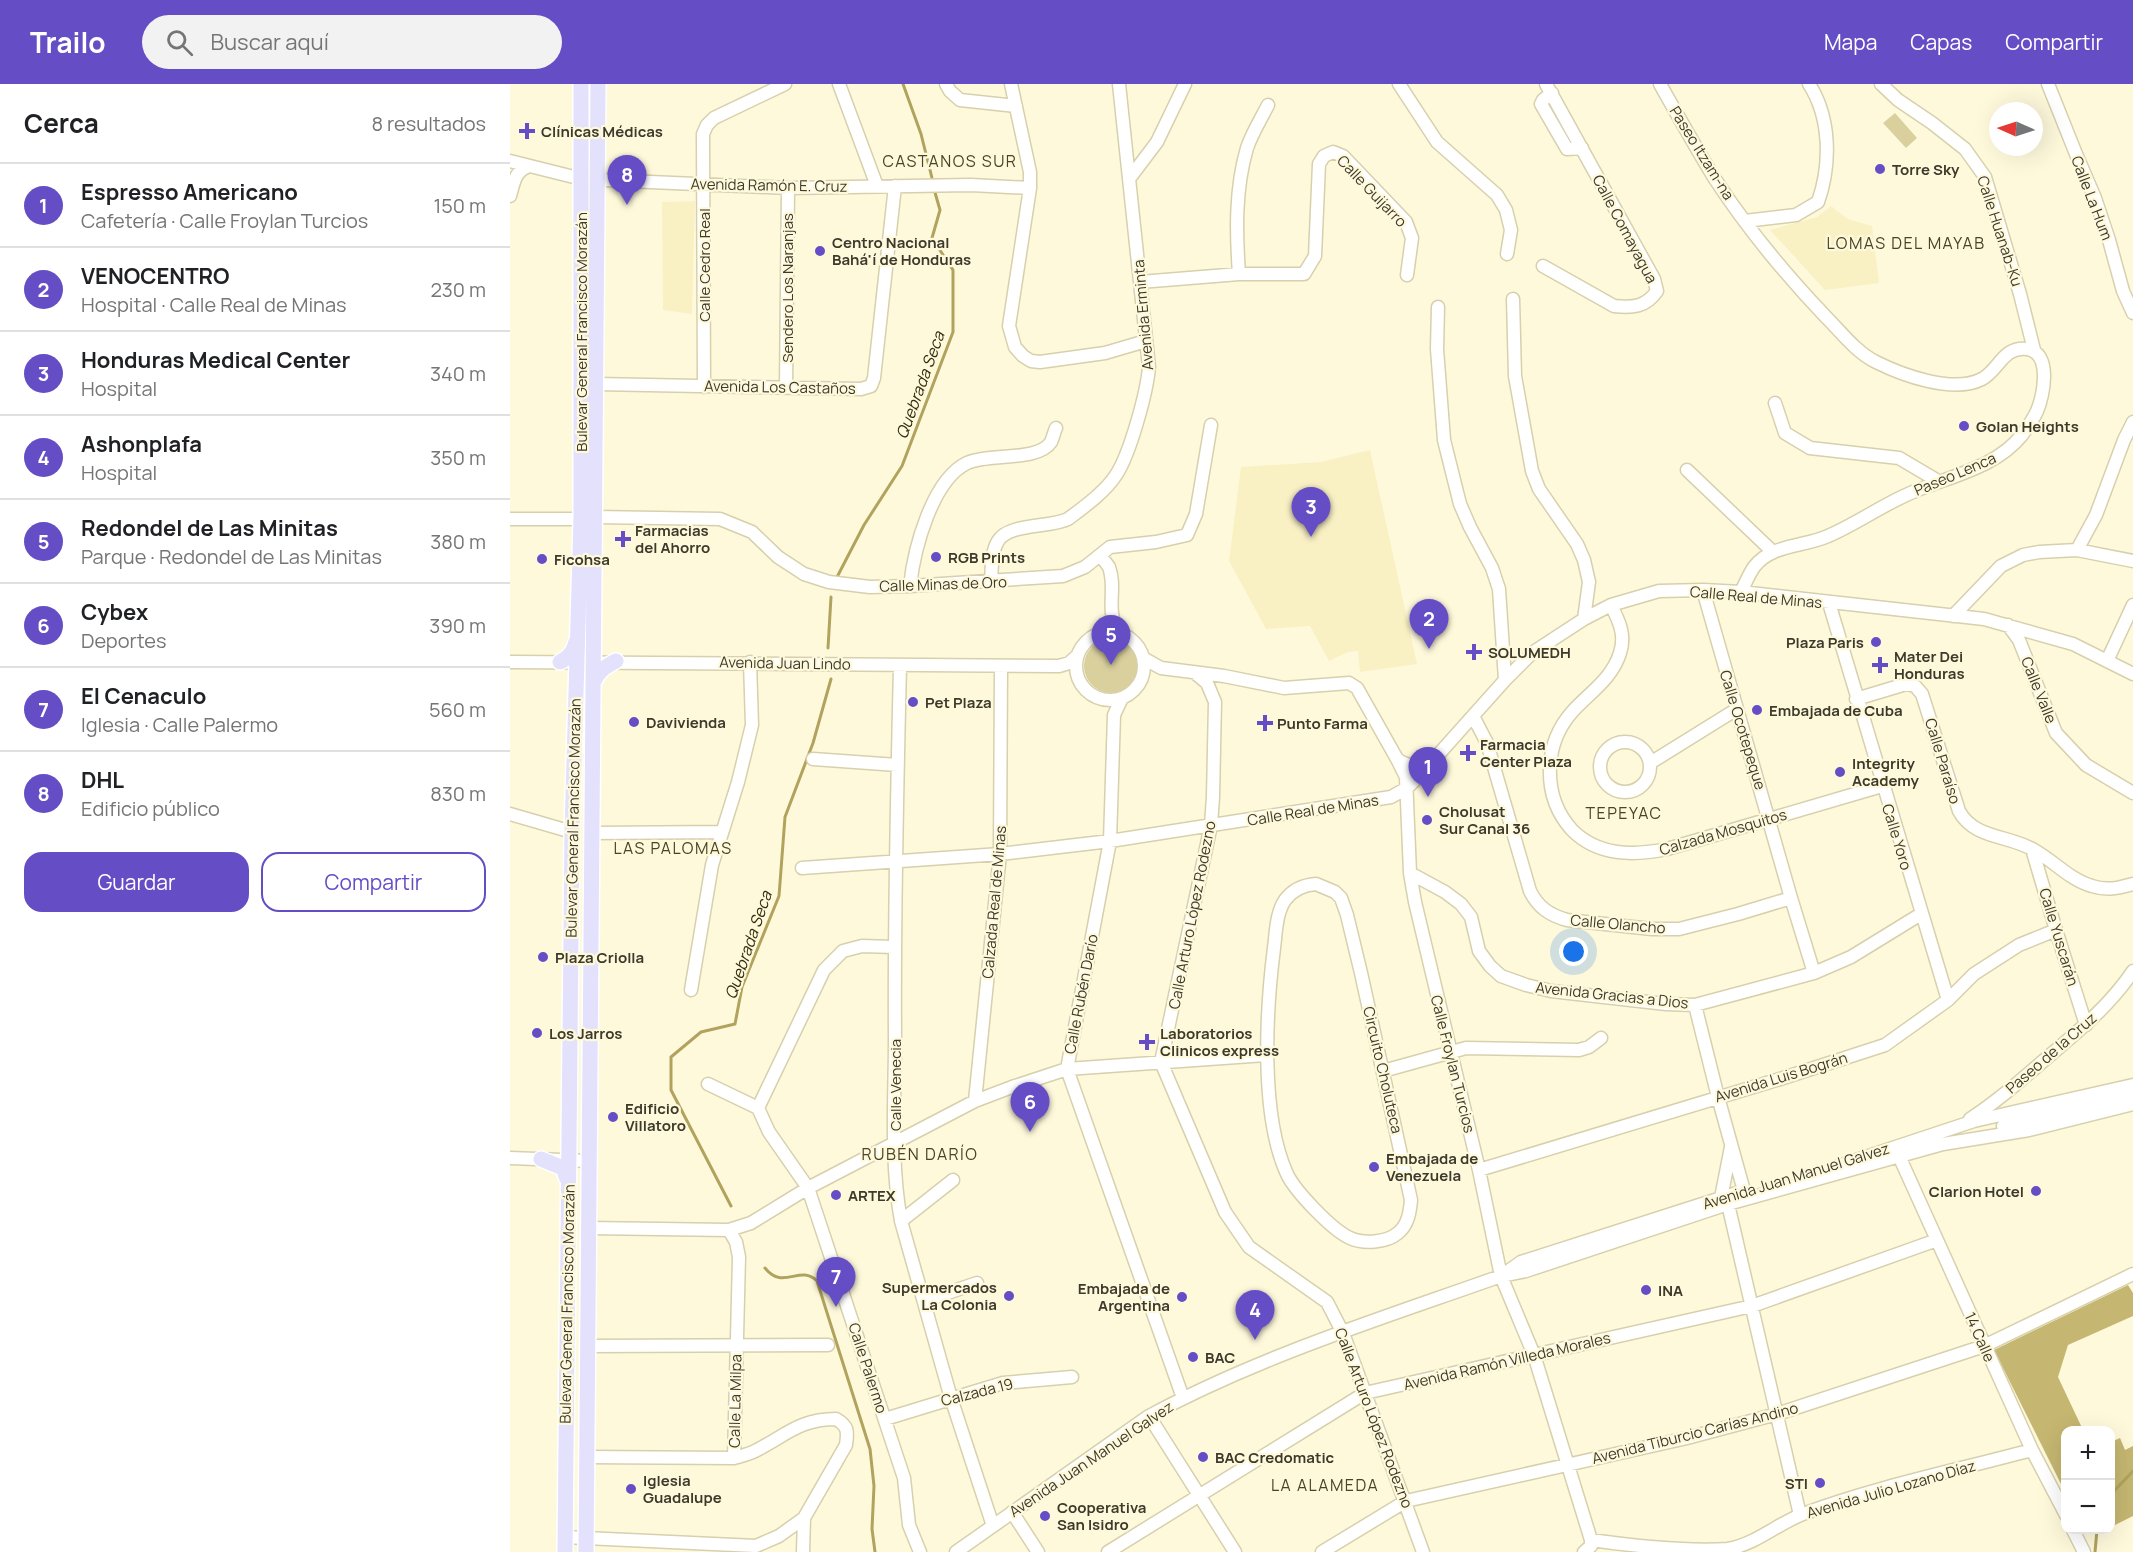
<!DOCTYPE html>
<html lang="es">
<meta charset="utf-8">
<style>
body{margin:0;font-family:Manrope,sans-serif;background:#f2f2f2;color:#202124}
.controls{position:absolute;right:18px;bottom:18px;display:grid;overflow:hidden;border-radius:12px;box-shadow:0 6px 24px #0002}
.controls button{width:54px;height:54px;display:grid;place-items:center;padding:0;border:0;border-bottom:2px solid #e0e0e0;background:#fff;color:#202124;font:30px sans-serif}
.compass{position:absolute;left:1479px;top:18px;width:54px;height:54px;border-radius:50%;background:#fff;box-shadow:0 6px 24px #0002;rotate:273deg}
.you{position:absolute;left:1064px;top:868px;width:21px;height:21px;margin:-15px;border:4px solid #fff;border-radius:50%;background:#1a73e8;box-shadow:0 0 0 9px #1a73e833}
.badge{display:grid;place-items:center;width:39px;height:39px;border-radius:50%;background:#654dc6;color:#fff;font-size:20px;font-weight:700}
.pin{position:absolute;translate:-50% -50px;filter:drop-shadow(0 2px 3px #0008)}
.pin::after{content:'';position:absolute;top:32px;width:21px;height:18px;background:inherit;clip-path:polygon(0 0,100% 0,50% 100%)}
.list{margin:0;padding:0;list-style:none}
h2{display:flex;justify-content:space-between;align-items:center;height:78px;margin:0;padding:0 24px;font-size:26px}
h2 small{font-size:20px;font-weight:400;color:#757577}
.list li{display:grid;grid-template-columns:39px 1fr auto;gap:18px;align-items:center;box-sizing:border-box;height:84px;padding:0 24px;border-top:2px solid #e0e0e0}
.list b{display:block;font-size:22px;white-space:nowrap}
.list p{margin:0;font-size:20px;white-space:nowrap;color:#757577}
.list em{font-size:20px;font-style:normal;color:#757577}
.actions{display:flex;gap:12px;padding:18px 24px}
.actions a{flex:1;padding:14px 0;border:2px solid #654dc6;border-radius:18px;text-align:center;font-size:21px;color:#654dc6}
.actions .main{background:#654dc6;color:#fff}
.icon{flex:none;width:33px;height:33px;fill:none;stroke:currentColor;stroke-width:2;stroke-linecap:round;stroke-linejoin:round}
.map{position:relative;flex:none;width:1623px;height:1468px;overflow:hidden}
header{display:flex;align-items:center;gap:36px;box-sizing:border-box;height:84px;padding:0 30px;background:#654dc6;color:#fff}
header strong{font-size:28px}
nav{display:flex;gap:33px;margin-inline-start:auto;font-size:21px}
.search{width:420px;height:54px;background:#f2f2f2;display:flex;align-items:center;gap:15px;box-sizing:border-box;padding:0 21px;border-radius:33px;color:#757577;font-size:22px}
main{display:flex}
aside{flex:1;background:#fff}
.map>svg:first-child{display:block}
</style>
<header>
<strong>Trailo</strong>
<div class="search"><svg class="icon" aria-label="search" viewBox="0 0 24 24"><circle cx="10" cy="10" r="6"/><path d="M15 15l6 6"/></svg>Buscar aquí</div>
<nav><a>Mapa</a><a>Capas</a><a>Compartir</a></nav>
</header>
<main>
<aside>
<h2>Cerca<small>8 resultados</small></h2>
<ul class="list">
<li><span class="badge">1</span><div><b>Espresso Americano</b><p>Cafetería · Calle Froylan Turcios</p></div><em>150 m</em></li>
<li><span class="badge">2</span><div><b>VENOCENTRO</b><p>Hospital · Calle Real de Minas</p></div><em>230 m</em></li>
<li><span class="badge">3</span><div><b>Honduras Medical Center</b><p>Hospital</p></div><em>340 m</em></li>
<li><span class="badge">4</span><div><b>Ashonplafa</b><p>Hospital</p></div><em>350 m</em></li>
<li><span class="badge">5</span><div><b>Redondel de Las Minitas</b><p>Parque · Redondel de Las Minitas</p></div><em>380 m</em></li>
<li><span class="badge">6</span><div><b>Cybex</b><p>Deportes</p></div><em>390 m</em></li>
<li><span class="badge">7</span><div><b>El Cenaculo</b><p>Iglesia · Calle Palermo</p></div><em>560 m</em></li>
<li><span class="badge">8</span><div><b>DHL</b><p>Edificio público</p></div><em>830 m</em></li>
</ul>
<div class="actions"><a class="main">Guardar</a><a>Compartir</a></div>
</aside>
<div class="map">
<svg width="1623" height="1468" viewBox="0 0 1623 1468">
<rect width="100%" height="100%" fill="#fff9dc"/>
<path fill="#f9f0c4" d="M 185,117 L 182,230 L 153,226 L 152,118 Z
M 1321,122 L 1338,135 L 1362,142 L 1369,199 L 1315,206 L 1260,146 L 1307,133 Z
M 860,366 L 907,580 L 850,588 L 848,567 L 838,568 L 819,577 L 800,542 L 756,545 L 719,477 L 731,383 L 811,378 Z"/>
<path fill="#dad09e" d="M 1385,29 L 1407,54 L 1396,64 L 1373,39 Z
M574 582a27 27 0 1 1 54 0a27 27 0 1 1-54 0Z"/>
<path fill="#c5b771" d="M 1618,1201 L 1623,1209 L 1623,1232 L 1558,1261 L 1548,1293 L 1573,1346 L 1556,1346 L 1555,1408 L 1484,1266 Z
M 1610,1354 L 1615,1366 L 1623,1362 L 1623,1432 L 1601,1443 L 1601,1358 Z"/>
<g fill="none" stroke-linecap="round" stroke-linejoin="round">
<path stroke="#b1a35d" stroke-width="3" d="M 393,0 L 411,50 L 423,98
M 326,495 L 354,441 L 392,382 L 443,248 L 443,186 L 422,154 L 430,126 L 424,105
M 318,564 L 321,513
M 221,1122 L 161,1006 L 161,973 L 191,948 L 225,940 L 232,903 L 269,812 L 275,733 L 303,659 L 321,595
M 255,1184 C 273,1207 290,1180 307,1197 L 360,1365 L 364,1402 L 362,1445 L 365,1468
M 1600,1414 L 1605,1406 L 1623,1387
M 1585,1468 L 1587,1446"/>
<defs>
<path id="minor" d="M 329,0 L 367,102
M 436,0 L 440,7 L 450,16 L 506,22
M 501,0 L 520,88 L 520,104 L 499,242 L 505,263 L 513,272 L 521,277 L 530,278 L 595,269 L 636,257
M 889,0 L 927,58 L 987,111 L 996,126 L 1001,146 L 997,170
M 1150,0 C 1168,32 1186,64 1205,95 C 1237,144 1276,191 1316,233 C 1331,248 1346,268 1366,278 C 1392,291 1443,310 1472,295 C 1489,286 1493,262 1517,265 C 1542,268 1534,311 1527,327 C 1523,336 1517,344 1512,351 C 1483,387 1433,393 1394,412 C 1368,424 1344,441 1318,452 C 1294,463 1261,460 1244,483 C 1239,490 1235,500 1231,508
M 1371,0 L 1388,16 L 1422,39 L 1455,65 L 1475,93 L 1510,210 L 1524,266
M 1538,0 L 1566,70 L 1585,114 L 1599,156 L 1613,207 L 1623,229
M 1042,9 L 1033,16 L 1031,20 L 1057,65 L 1072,64
M 0,77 L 72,95 L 278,104 L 461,101 L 520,104
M 619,95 L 647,58 L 675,0
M 0,112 C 4,98 5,86 20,82
M 1235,137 L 1286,131 L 1308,118 C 1321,81 1321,34 1299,0
M 1033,182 L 1104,222 C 1123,224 1136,223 1147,207 L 1144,195 L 1036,0
M 729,190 C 726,148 725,105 737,64 C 742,49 751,35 758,21
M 630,198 L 729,190 L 794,190 L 805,172 L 809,80 L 814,72 L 823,68 L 833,72 L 896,138 L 902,154 L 897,191
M 1003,215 L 1005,292 L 1022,387 L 1029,405 L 1067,460 L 1074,476 L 1079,498 L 1074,535
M 928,223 L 927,265 L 934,356 L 950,420 L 960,443 L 982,484 L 989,505 L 995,596
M 86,300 L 351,305 L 361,302 L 364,294 L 385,102
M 194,303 L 193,50 L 197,41 L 204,34 L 275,0
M 276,304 L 278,104
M 1265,319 L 1275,349 L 1300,364 L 1389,374 L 1428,397
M 1177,386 L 1263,468
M 85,433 L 210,435 L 242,448 L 268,473 L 294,490 L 319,498 L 360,503 L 400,502 L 553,492 L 575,483 L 600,463 L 646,458 L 677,451 L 686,430 L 701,341
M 0,435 L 71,435
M 1567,466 L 1586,431 L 1614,356 L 1623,338
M 590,472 C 593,475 597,480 599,483 C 607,505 595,524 608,549
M 481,498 C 482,485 481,468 488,457 C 499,439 539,444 558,435 C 574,423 595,408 606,391 C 620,370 637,308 639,283 L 609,0
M 400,502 C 404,465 422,396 457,379 C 478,369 528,378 541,358 C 543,354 544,348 546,344
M 1193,506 L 1281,814 L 1304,889
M 1319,519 L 1438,916
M 1101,521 C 1109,537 1116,551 1110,569 C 1102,595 1079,609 1062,628 C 1033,661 1032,713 1062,746 C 1088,772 1123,772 1157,765 L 1372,702
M 1443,532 L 1491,482 L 1513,471 L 1529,468 L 1567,466 L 1623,477
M 1498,541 L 1509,556 L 1546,649 L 1576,681 L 1623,709
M566 582a34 34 0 1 1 68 0a34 34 0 1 1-68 0Z
M 633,574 L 651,584 L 714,592 L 774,604 L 839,599 L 847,604 L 887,675 L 896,693 L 900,789 L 905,818 L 969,1086 L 991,1192 L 1024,1271 L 1081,1456
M 1597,577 L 1623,521
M 0,578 L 549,582 L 559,579 L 568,571
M 390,582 C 387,706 384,830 385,955 C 385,1015 380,1077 391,1137 L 441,1314 L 483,1442
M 685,589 L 697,599 L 705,618 L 703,713 L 701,741 L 651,978 L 715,1128 L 739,1163 L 817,1218 L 833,1249 L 913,1468
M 612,614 L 604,631 L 600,757 L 557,985 L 673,1314
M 1346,615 L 1396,600 L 1405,602 L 1412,610 L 1449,727 C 1464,755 1499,751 1524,766 C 1544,777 1560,796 1582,802 C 1597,807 1609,804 1623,800
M 963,632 L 977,659 L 1020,807 C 1028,823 1039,831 1057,836 L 1142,845 L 1169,845 L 1228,830 L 1281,814
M1090 683a25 25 0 1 1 50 0a25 25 0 1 1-50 0Z
M 303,675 L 387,681
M 887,675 C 900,685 910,681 923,674
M 1140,679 L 1227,625
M 0,730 L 62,748
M 82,749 L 212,748
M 1522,765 L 1546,846 L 1576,941
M 292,784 L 490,770 L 600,757 L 881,713 L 897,704 L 911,690 L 995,596 L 1022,569 L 1074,535 L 1101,521 L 1149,507 L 1193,506 L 1231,508 L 1474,535 L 1563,560 L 1623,590
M 900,789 L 935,808 L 951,820 L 961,833 L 969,867 L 980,882 L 991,892 L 1016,901 L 1041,907 L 1156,920 L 1185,921 L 1304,889 L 1341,873 L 1411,830
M 806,800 L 825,808 L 831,814 L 837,831 L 851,889 L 901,1116 C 900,1128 898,1141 888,1149 C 876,1159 853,1160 840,1154 C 822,1146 785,1107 777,1090 C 750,1031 756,927 764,864 C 766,849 766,829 775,816 C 783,805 793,801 806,800 Z
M 384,863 L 352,862 L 333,867 L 314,886 L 248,1024 L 259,1048 L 298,1104 L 394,1394 L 399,1441 L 410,1468
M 181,906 L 202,781 L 228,698 L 242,641 L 240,578
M 1185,921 L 1208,1013 L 1234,1107
M 873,987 L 956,964 L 1069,966 L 1079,963 L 1091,954
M 198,1000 L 248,1024
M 465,1017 L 490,770 L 491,582
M 1460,1035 C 1486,1018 1509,998 1532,978 C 1565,950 1599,923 1623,887
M 1493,1042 L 1623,1010
M 1389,1072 L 1522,1366 L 1556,1431
M 0,1074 L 79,1077
M 1328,1082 L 1464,1037 L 1623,1001
M 969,1086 L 1270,995 L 1375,961 L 1438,916 L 1464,890 L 1509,861 L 1546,846
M 1211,1114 L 1221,1063
M 1218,1120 L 1290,1431
M 391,1137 L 443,1096
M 79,1144 L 219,1146 L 241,1139 L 298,1104 L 465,1017 L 502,1003 L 557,985 L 756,971
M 219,1146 L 226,1158 L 229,1173 L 224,1374
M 997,1188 L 1011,1178 L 1227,1109
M 414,1217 L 467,1199
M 77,1262 L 318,1261
M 639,1332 L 725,1468
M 375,1335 L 493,1299 L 562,1293
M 76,1373 L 224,1374 C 231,1372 240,1370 247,1366 C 276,1351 290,1335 326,1335 C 338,1342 338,1347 336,1361 L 294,1434 L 293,1468
M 502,1428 L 528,1468
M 1563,1446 L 1574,1468
M 54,1453 L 246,1462 L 269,1452 L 294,1434
M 1081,1456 C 1124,1462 1176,1468 1218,1465 C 1246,1460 1267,1440 1293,1430 C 1365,1403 1447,1386 1522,1366
M 446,1468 L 639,1332 C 750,1272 873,1234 991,1192 L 1016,1187 L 1218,1120 L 1433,1060 L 1519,1046 L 1623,1020
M 598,1468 L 855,1309 L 1242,1222 L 1427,1156
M 812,1468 L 896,1417 L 1177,1354 L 1267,1330 L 1474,1262 L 1623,1190
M 1074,1468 L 1081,1462 L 1081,1456"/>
<path id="major" d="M 50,578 C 60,573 63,568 66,558
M 83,599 C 88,588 94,583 106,577
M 31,1075 L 53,1084 L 57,1095
M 55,1468 L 62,748 L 71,435 L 71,0
M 76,1468 L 88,0"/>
</defs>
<use href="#minor" stroke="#d7d0ac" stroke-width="15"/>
<use href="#major" stroke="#fff" stroke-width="18"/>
<use href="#minor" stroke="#fff" stroke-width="12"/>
<use href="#major" stroke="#e3e1fc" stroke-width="15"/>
</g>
<g fill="#654dc6" stroke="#fff9dc" stroke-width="2">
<path d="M14 38h6v6h6v6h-6v6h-6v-6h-6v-6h6z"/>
<circle cx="1370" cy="85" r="6"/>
<circle cx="310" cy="167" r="6"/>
<circle cx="1454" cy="342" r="6"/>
<path d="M110 446h6v6h6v6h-6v6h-6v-6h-6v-6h6z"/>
<circle cx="426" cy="473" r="6"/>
<circle cx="32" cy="475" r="6"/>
<circle cx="1366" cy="558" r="6"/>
<path d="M961 559h6v6h6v6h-6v6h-6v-6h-6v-6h6z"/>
<path d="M1367 572h6v6h6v6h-6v6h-6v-6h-6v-6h6z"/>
<circle cx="403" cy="618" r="6"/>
<circle cx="1247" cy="626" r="6"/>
<circle cx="124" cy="638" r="6"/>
<path d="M752 630h6v6h6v6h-6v6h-6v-6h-6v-6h6z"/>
<path d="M955 660h6v6h6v6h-6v6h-6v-6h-6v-6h6z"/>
<circle cx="1330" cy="688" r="6"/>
<circle cx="917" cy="736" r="6"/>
<circle cx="33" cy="873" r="6"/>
<circle cx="27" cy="949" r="6"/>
<path d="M634 949h6v6h6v6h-6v6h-6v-6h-6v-6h6z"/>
<circle cx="103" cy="1033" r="6"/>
<circle cx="864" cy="1083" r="6"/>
<circle cx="1526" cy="1107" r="6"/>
<circle cx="326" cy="1111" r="6"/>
<circle cx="1136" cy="1206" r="6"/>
<circle cx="499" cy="1212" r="6"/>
<circle cx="672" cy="1213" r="6"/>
<circle cx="683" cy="1273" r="6"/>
<circle cx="693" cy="1373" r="6"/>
<circle cx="1310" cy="1399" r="6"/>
<circle cx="121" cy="1405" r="6"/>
<circle cx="535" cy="1432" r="6"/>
</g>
<g text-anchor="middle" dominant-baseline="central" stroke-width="4.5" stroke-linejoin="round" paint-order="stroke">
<g font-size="15" font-weight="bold" fill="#3d3a2c" stroke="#fff9dc" text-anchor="start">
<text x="31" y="47">Clínicas Médicas</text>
<text x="1382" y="85">Torre Sky</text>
<text x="322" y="158">Centro Nacional<tspan x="322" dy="17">Bahá'í de Honduras</tspan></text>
<text x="1466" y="342">Golan Heights</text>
<text x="125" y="446">Farmacias<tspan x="125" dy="17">del Ahorro</tspan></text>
<text x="438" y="473">RGB Prints</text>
<text x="44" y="475">Ficohsa</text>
<text x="1354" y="558" text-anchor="end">Plaza Paris</text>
<text x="978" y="568">SOLUMEDH</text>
<text x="1384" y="572">Mater Dei<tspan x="1384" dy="17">Honduras</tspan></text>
<text x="415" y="618">Pet Plaza</text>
<text x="1259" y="626">Embajada de Cuba</text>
<text x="136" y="638">Davivienda</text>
<text x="767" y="639">Punto Farma</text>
<text x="970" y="660">Farmacia<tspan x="970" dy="17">Center Plaza</tspan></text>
<text x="1342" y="679">Integrity<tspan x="1342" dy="17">Academy</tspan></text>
<text x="929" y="727">Cholusat<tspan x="929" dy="17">Sur Canal 36</tspan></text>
<text x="45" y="873">Plaza Criolla</text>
<text x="39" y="949">Los Jarros</text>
<text x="650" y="949">Laboratorios<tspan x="650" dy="17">Clinicos express</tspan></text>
<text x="115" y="1024">Edificio<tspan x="115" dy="17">Villatoro</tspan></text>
<text x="876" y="1074">Embajada de<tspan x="876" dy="17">Venezuela</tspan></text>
<text x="1514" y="1107" text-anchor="end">Clarion Hotel</text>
<text x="338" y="1111">ARTEX</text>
<text x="487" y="1203" text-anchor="end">Supermercados<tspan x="487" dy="17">La Colonia</tspan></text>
<text x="660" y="1204" text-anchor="end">Embajada de<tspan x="660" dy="17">Argentina</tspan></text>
<text x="1148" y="1206">INA</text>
<text x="695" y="1273">BAC</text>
<text x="705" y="1373">BAC Credomatic</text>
<text x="133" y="1396">Iglesia<tspan x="133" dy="17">Guadalupe</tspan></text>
<text x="1298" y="1399" text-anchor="end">STI</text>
<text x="547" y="1423">Cooperativa<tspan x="547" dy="17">San Isidro</tspan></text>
</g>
<g font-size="15" fill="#3d3a2c" stroke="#fff9dc">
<text transform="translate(1192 69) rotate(58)">Paseo Itzam-na</text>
<text transform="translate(259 101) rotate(1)">Avenida Ramón E. Cruz</text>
<text transform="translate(862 107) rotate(46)">Calle Guijarro</text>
<text transform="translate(1582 114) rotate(69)">Calle La Hum</text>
<text transform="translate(1115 145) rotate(62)">Calle Comayagua</text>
<text transform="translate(1490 147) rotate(72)">Calle Huanab-Ku</text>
<text transform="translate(194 181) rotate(-90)">Calle Cedro Real</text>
<text transform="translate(277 204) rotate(-90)">Sendero Los Naranjas</text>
<text transform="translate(633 231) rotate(-95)">Avenida Erminta</text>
<text transform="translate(71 248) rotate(-90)">Bulevar General Francisco Morazán</text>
<text transform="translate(270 303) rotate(1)">Avenida Los Castaños</text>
<text transform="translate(1445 390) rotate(-23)">Paseo Lenca</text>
<text transform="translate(433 500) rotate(-2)">Calle Minas de Oro</text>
<text transform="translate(1246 513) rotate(5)">Calle Real de Minas</text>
<text transform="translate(275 579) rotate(1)">Avenida Juan Lindo</text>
<text transform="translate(1529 606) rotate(68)">Calle Valle</text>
<text transform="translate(1233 646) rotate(73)">Calle Ocotepeque</text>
<text transform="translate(1433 677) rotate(73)">Calle Paraíso</text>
<text transform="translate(803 726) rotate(-9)">Calle Real de Minas</text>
<text transform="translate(63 734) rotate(-89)">Bulevar General Francisco Morazán</text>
<text transform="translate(1213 748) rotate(-16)">Calzada Mosquitos</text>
<text transform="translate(1387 753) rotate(73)">Calle Yoro</text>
<text transform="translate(484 818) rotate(-85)">Calzada Real de Minas</text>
<text transform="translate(682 831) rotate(-79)">Calle Arturo López Rodezno</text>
<text transform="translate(1108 840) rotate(5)">Calle Olancho</text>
<text transform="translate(1549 853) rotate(73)">Calle Yuscarán</text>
<text transform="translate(571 910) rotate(-79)">Calle Rubén Darío</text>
<text transform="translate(1102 911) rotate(6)">Avenida Gracias a Dios</text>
<text transform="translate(1541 969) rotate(-41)">Paseo de la Cruz</text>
<text transform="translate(943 980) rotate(76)">Calle Froylan Turcios</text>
<text transform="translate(873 986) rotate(77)">Circuito Choluteca</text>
<text transform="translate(1271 993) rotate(-17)">Avenida Luis Bográn</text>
<text transform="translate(385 1001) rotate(-90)">Calle Venecia</text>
<text transform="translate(1286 1092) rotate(-17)">Avenida Juan Manuel Galvez</text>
<text transform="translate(57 1220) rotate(-89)">Bulevar General Francisco Morazán</text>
<text transform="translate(1470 1253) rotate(66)">14 Calle</text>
<text transform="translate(997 1277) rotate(-13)">Avenida Ramón Villeda Morales</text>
<text transform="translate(358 1284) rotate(72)">Calle Palermo</text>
<text transform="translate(467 1308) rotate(-14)">Calzada 19</text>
<text transform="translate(225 1317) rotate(-89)">Calle La Milpa</text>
<text transform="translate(864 1334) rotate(69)">Calle Arturo López Rodezno</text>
<text transform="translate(1185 1349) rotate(-14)">Avenida Tiburcio Carías Andino</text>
<text transform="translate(581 1375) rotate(-34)">Avenida Juan Manuel Galvez</text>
<text transform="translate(1381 1405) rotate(-16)">Avenida Julio Lozano Díaz</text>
</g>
<g font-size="16" letter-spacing="1.5" fill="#4a4425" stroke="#fff9dc">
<text x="440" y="77">CASTANOS SUR</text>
<text x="1396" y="159">LOMAS DEL MAYAB</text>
<text x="1114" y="729">TEPEYAC</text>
<text x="163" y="764">LAS PALOMAS</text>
<text x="410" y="1070">RUBÉN DARÍO</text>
<text x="815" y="1401">LA ALAMEDA</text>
</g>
<g font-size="16" font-style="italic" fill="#342e0e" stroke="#fff9dc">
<text transform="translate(410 301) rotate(-70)">Quebrada Seca</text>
<text transform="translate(238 861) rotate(-71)">Quebrada Seca</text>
</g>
</g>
</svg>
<div class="controls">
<button>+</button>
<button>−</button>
</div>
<svg class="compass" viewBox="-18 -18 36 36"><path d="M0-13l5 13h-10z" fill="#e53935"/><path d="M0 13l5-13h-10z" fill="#757577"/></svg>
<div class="you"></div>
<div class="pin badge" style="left:918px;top:713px">1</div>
<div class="pin badge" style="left:919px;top:565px">2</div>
<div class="pin badge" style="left:801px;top:453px">3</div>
<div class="pin badge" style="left:745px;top:1256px">4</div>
<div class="pin badge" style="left:601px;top:581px">5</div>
<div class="pin badge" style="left:520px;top:1048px">6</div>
<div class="pin badge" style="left:326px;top:1223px">7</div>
<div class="pin badge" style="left:117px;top:121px">8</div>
</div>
</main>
